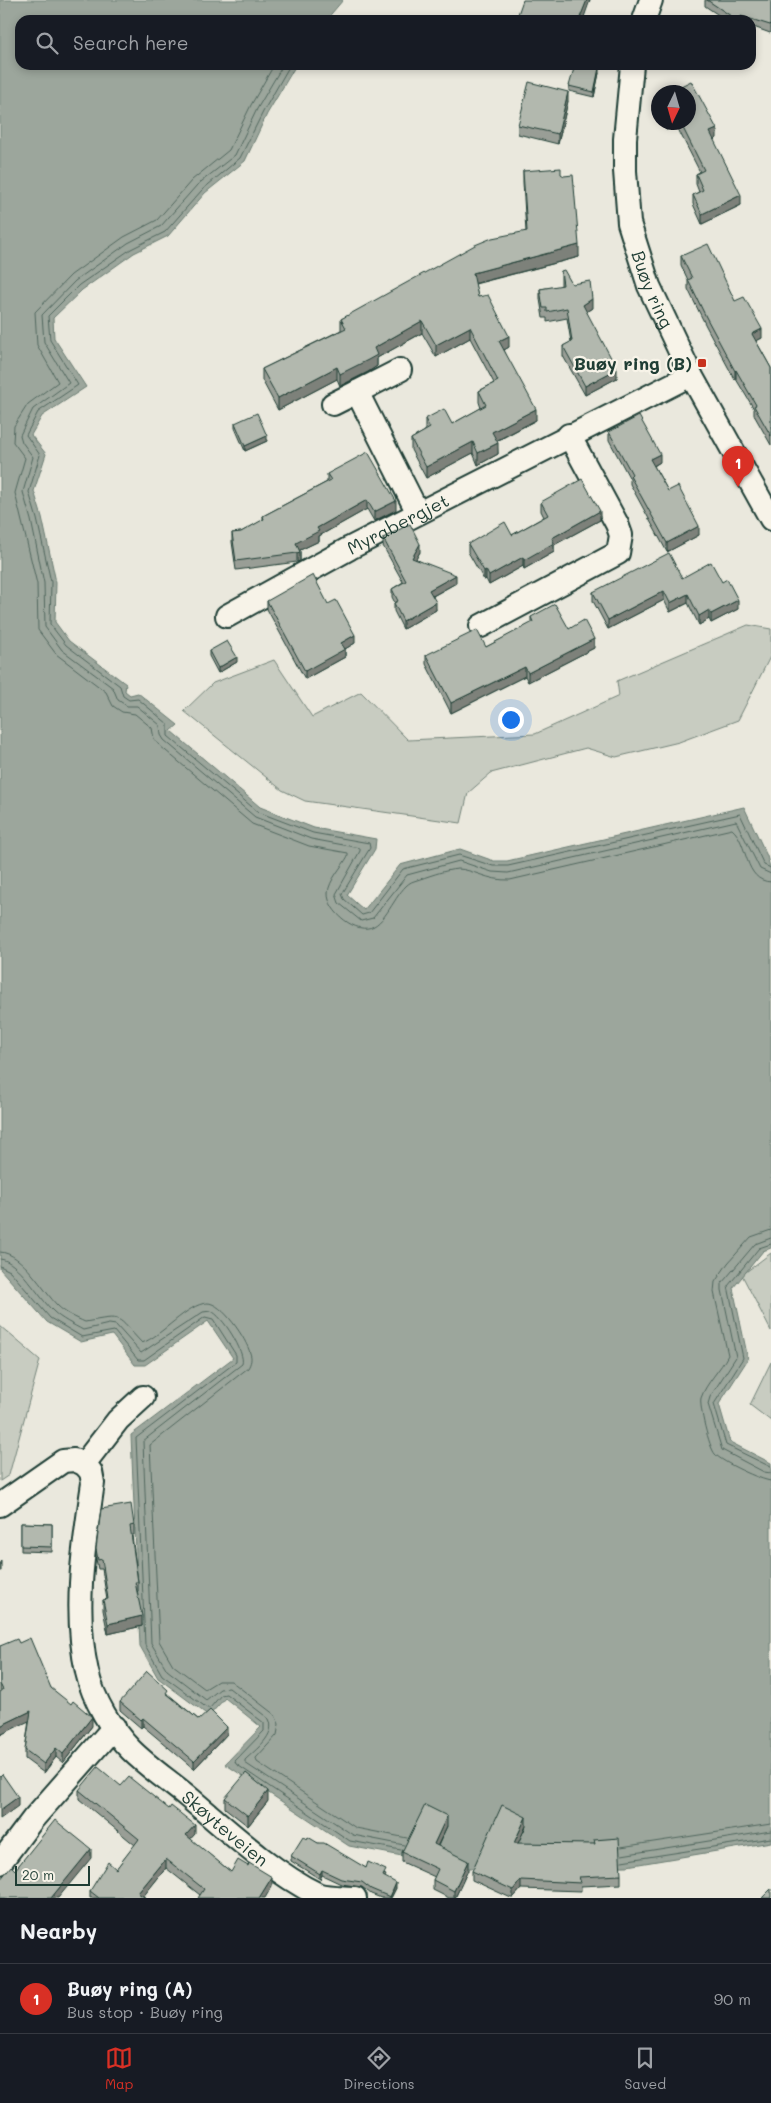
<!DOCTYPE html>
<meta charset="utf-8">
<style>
body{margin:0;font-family:Mali,sans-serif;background:#242831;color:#f1f3f6}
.compass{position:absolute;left:651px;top:85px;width:45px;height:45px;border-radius:50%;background:#171b24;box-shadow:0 2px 8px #0003;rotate:185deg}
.scale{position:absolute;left:15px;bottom:12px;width:75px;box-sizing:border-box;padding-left:5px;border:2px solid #1f3d34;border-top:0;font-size:14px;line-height:18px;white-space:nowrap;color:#1f3d34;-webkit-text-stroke:4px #f7f3e8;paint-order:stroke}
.you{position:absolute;left:510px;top:719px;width:18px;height:18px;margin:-12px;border:4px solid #fff;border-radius:50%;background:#1a73e8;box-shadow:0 0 0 8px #1a73e833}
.badge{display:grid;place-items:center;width:32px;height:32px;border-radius:50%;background:#d93025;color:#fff;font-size:16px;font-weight:700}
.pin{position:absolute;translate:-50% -41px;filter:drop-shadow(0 1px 2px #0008)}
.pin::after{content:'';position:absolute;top:26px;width:18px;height:15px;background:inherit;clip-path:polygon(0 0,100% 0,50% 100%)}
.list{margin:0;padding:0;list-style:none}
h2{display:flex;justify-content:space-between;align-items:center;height:65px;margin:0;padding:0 20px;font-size:21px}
h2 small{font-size:16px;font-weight:400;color:#9ea1a6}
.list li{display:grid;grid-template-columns:32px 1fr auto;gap:15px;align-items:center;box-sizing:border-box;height:70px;padding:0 20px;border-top:1px solid #363941}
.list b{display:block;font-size:19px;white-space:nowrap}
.list p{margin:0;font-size:16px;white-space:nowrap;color:#9ea1a6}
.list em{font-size:16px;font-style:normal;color:#9ea1a6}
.icon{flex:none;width:28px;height:28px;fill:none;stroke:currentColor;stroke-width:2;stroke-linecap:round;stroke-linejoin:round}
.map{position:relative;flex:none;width:771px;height:1898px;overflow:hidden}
.search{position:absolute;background:#171b24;box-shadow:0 2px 8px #0003;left:15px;right:15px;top:15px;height:55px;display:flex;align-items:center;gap:12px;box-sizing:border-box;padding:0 18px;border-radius:15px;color:#9ea1a6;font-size:19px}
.sheet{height:135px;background:#171b24}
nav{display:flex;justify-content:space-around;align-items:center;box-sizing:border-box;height:70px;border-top:1px solid #363941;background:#171b24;font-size:14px;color:#9ea1a6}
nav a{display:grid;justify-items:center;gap:2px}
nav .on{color:#d93025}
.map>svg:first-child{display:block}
</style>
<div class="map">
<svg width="771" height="1898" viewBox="0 0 771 1898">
<rect width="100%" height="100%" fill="#eae8dd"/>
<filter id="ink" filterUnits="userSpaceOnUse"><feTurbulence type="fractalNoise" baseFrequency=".02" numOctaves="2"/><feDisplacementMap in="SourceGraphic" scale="10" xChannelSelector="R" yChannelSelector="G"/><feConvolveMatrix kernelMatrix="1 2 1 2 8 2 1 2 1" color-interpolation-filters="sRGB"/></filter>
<g filter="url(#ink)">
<path fill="#c8ccc1" stroke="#74847a" d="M 748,625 L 771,629 L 771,655 L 738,720 L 679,742 L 616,757 L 586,748 L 491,773 L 468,793 L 461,823 L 305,801 L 282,790 L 184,711 L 213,683 L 274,660 L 312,717 L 361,692 L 408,740 L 535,734 L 619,696 L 617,681 Z
M 771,1253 L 771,1331 L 742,1275 Z
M 0,1326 L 40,1360 L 9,1475 L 0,1481 Z
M 771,1362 L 771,1421 L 750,1405 Z"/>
<path fill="#9ca69c" stroke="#6a7c72" d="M 0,0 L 343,0 L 326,20 L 20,20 L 20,65 L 296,65 L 267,114 L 245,161 L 205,193 L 168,236 L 134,253 L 82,290 L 53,318 L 54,338 L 86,387 L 42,416 L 31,435 L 46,454 L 34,491 L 42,517 L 56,582 L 55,622 L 69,641 L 126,684 L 125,691 L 130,695 L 138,693 L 178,725 L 171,731 L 260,807 L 314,828 L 376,839 L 375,849 L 347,895 L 364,910 L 400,865 L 460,849 L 494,861 L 507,861 L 744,807 L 767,856 L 771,871 L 771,1248 L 763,1251 L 733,1288 L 748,1359 L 719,1404 L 730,1442 L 771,1463 L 771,1842 L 627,1866 L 466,1868 L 349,1846 L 225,1764 L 261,1727 L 225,1698 L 209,1716 L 158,1678 L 140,1646 L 131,1435 L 233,1358 L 208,1321 L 145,1365 L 135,1365 L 112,1335 L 81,1342 L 47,1322 L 0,1269 Z"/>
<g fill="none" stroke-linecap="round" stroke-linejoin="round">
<path stroke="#51675e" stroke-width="1" d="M 274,65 L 251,105 L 229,150 L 192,180 L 157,220 L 124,237 L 71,275 L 35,312 L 37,345 L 58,382 L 28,404 L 14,426 L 13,442 L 25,458 L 15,493 L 37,584 L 38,630 L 56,654 L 106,692 L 113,706 L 122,712 L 135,714 L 152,728 L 154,739 L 159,745 L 252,824 L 309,846 L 348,853 L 348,856 C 342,867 329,880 328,893 C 327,911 357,936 374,926 C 389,918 399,885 414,881 C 427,877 444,870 458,869 C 472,869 488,881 510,880 L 732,829 C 749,843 743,881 771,882
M 283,65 L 257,109 L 235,155 L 197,185 L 161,226 L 128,243 L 75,281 L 42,315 L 44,342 L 69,383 L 33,409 L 20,435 L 22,442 L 33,457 L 23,492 L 31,520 L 44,583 L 45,627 L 62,650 L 113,688 L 118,700 L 127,706 L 137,706 L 160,725 L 161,735 L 164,740 L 255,817 L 311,839 L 360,848 L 360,851 L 336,894 L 339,903 L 361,921 L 373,918 L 407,875 L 459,861 L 492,872 L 508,873 L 736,821 L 760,869 L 771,874
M 290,65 L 263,112 L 240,158 L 202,190 L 165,232 L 131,249 L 79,285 L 48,316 L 50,340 L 78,385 L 38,412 L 26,435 L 40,455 L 29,492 L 37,519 L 51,582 L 50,624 L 66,645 L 120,686 L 123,696 L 129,700 L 138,699 L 168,724 L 168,736 L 258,812 L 313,833 L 369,843 L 370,848 L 342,894 L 344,899 L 362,915 L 369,913 L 403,869 L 459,855 L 493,866 L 508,866 L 740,814 L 764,865 L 771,868
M 771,1230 L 751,1237 L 728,1263 L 715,1282 L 714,1292 L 728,1355 C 721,1369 706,1383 701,1398 C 699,1407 709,1447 715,1454 C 722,1462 760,1480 771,1481
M 771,1238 L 755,1244 L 722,1283 L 722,1290 L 736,1357 L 710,1397 L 708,1404 L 722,1450 L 764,1472 L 771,1473
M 771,1244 L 759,1248 L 728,1286 L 743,1358 L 714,1404 L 726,1445 L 771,1467
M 0,1252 C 23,1253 43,1291 58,1306 C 65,1313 76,1318 85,1322 C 125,1315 115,1315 142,1343 C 162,1336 187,1304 207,1303 C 222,1302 247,1340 250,1353 C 252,1358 251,1363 248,1368 L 150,1445 L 159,1641 L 173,1665 L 205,1689 L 218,1681 L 231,1681 L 275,1715 L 279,1724 L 277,1735 L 256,1758 L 257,1762 L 356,1828 L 407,1838
M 0,1259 C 18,1260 40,1299 53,1311 C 61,1319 74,1325 83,1330 L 109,1324 L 116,1325 L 141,1353 L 203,1312 L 211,1311 C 222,1315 246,1353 242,1364 L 143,1441 L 151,1643 L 167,1670 L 206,1700 L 220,1689 L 229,1688 L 269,1719 C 277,1735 255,1750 245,1760 L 245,1763 L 353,1835 L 404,1845
M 0,1266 L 10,1271 L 50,1318 L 82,1337 L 114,1331 L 138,1360 L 144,1360 L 205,1317 L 213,1319 L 236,1355 L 236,1362 L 136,1438 L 145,1645 L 162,1675 L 207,1708 L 210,1708 L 221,1695 L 226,1694 L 264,1723 L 264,1731 L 235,1761 L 236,1764 L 350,1841 L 401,1850
M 621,1847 L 771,1824
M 622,1855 L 771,1831
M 622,1861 L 771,1838"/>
<defs>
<g id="minor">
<path d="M 644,20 L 651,0"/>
<path id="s1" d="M 632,65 L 625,139 L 625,171 L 629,223 L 635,242 L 649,286 L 691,375 L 771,519"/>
<path d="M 357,392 L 400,370"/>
<path d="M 333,404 L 357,392 L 418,513"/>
<path id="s2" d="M 227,616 L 350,548 L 691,375"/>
<path d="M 481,626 L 618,553 L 621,535 L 617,524 L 569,435"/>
<path id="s3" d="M 84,1464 L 91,1472 L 93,1483 C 84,1545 73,1609 87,1672 C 93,1699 112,1731 131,1750 C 148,1767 169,1781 187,1796 C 226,1829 272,1872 317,1894 C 327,1898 344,1897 355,1898"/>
<path d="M 0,1505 L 63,1461 L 74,1460 L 84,1464 L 118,1420 L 143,1397"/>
<path d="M 0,1863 L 33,1819 L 114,1727"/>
</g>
</defs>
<use href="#minor" stroke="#1f3d34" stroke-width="26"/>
<use href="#minor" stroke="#f7f3e8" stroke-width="22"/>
</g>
<path fill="#999e96" stroke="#1f3d34" d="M 705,0 L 771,0 L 771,32 L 770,33 L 751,26 L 751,20 L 726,20 L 705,6 Z
M 599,73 L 594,97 L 569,91 L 569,86 Z
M 658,98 L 658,116 L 655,109 L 655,100 Z
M 568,101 L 558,144 L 518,134 L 518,125 Z
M 662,122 L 688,122 L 717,138 L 713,140 L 741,205 L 702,224 L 693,204 L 693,195 L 699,192 L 696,184 L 696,174 L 700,172 L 676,125 L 666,130 Z
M 523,171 L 561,174 L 579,257 L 475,284 L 478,297 L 509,347 L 504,350 L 536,420 L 497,441 L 498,454 L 478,465 L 473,453 L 426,478 L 411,450 L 411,439 L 425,431 L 425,419 L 452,424 L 481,408 L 479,402 L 479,391 L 494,383 L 470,338 L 436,357 L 422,333 L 377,358 L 377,366 L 368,372 L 340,386 L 337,379 L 278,410 L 262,380 L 262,369 L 341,330 L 341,319 L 526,232 L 523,182 Z
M 681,256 L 735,301 L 762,338 L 756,341 L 771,368 L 771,445 L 754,415 L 754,409 L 736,379 L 735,380 L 706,326 L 688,289 L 688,280 L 681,265 Z
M 561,271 L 592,308 L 586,312 L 617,378 L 585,395 L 563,356 L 563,346 L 571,342 L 567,318 L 547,322 L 547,318 L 543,318 L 540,299 L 540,289 L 561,286 Z
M 235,423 L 267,441 L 245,451 L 235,428 Z
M 609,432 L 660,462 L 654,466 L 668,491 L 699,535 L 667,552 L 630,484 L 630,479 L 609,440 Z
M 327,474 L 396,510 L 374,521 L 367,509 L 319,536 L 319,541 L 300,550 L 300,561 L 297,562 L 236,570 L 232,542 L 232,533 L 241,532 L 263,520 L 263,516 L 327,482 Z
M 541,502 L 600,520 L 554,545 L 554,552 L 524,569 L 523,566 L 489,585 L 486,579 L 484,580 L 468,552 L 468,544 L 512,535 L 544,517 L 541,511 Z
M 383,538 L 420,552 L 416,559 L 456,583 L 433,596 L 436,610 L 403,629 L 394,611 L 394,603 L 395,603 L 392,597 L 392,589 L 403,582 L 383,546 Z
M 682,578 L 722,582 L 738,609 L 711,623 L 709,619 L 699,625 L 688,603 L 670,612 L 664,600 L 608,629 L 593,601 L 593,592 Z
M 267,601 L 328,604 L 355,643 L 345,649 L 345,657 L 305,679 L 267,609 Z
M 531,617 L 569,629 L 594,648 L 528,682 L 525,676 L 451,713 L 426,664 L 426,655 L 486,647 L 531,624 Z
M 209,651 L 237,662 L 218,673 L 209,656 Z
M 101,1509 L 134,1525 L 134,1535 L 132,1535 L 138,1582 L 138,1591 L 137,1592 L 142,1626 L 108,1634 L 103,1610 L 103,1600 L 107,1600 L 102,1569 L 98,1569 L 96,1559 L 96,1549 Z
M 21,1523 L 52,1524 L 52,1552 L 21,1551 Z
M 19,1643 L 51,1688 L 92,1726 L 63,1763 L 56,1757 L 44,1773 L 25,1759 L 25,1750 L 29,1720 L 0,1735 L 0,1646 Z
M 168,1694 L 199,1720 L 227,1734 L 194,1769 L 143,1726 L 141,1728 L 120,1710 L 120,1702 Z
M 121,1786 L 195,1834 L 190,1839 L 231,1872 L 272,1886 L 200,1895 L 166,1868 L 143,1896 L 146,1898 L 90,1898 L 90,1891 L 116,1869 L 135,1845 L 79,1799 L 79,1790 Z
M 225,1798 L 268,1801 L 248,1826 L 225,1808 Z
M 447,1826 L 438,1846 L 468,1870 L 455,1898 L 449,1898 L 433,1890 L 433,1880 L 435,1877 L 402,1862 L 402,1852 Z
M 526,1826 L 518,1843 L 621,1875 L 621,1884 L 581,1886 L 581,1891 L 521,1889 L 513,1898 L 511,1898 L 472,1880 L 472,1871 Z
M 307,1839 L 318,1843 L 366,1868 L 386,1875 L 385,1877 L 396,1888 L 391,1898 L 381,1898 L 371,1894 L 362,1887 L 341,1884 L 322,1875 L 320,1879 L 291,1861 L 291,1856 Z"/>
<path fill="#7d817a" stroke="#1f3d34" d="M 587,0 L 590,0 L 583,20 L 579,20 Z
M 599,68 L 599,73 L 594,97 L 594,92 Z
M 568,92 L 568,101 L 558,144 L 558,134 Z
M 666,122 L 676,122 L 676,125 L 666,130 Z
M 717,129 L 717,138 L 710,142 L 710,132 Z
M 741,195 L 741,205 L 702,224 L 702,214 Z
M 579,245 L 579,257 L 473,284 L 473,273 Z
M 592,299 L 592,308 L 583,314 L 583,305 Z
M 422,321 L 422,333 L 377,358 L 377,366 L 368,372 L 340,386 L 340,374 L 374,348 Z
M 470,327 L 470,338 L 436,357 L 436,345 Z
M 762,329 L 762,338 L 752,343 L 752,334 Z
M 509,336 L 509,347 L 499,353 L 499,341 Z
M 337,367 L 337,379 L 278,410 L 278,398 Z
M 617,369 L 617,378 L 585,395 L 585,386 Z
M 736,370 L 736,379 L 735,380 L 735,371 Z
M 536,409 L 536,420 L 492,443 L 492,432 Z
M 267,436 L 267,441 L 245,451 L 245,446 Z
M 473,442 L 473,453 L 426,478 L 426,467 Z
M 498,443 L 498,454 L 478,465 L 478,453 Z
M 660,454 L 660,462 L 650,468 L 650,459 Z
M 367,500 L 367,509 L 319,536 L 319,541 L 296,552 L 296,543 L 317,528 Z
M 396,501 L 396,510 L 374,521 L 374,512 Z
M 600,511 L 600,520 L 554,545 L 554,552 L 524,569 L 524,560 L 552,538 Z
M 699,526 L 699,535 L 667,552 L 667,543 Z
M 420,544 L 420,552 L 412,566 L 412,558 Z
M 300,552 L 300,561 L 297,562 L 297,553 Z
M 523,557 L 523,566 L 489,585 L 489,576 Z
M 486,570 L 486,579 L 484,580 L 484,571 Z
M 456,575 L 456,583 L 429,598 L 429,590 Z
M 664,591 L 664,600 L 608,629 L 608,620 Z
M 688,594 L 688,603 L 670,612 L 670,603 Z
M 738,600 L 738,609 L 711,623 L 711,614 Z
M 436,602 L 436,610 L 403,629 L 403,621 Z
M 709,610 L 709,619 L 699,625 L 699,616 Z
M 355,635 L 355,643 L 345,649 L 345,657 L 305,679 L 305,671 L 341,643 Z
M 594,639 L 594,648 L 528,682 L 528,673 Z
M 237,657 L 237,662 L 218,673 L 218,668 Z
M 525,667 L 525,676 L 451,713 L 451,703 Z
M 1,1561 L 1,1571 L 0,1571 L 0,1562 Z
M 142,1616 L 142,1626 L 108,1634 L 108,1624 Z
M 31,1711 L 31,1720 L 0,1735 L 0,1726 Z
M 92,1717 L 92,1726 L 63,1763 L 63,1754 Z
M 143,1718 L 143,1726 L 141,1728 L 141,1720 Z
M 227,1727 L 227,1734 L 194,1769 L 194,1761 Z
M 56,1748 L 56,1757 L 44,1773 L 44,1764 Z
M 268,1791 L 268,1801 L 248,1826 L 248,1816 Z
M 18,1797 L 18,1806 L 0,1819 L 0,1810 Z
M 447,1816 L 447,1826 L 434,1853 L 434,1844 Z
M 526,1817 L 526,1826 L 514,1852 L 514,1843 Z
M 195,1825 L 195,1834 L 186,1844 L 186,1835 Z
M 91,1849 L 91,1858 L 58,1898 L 51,1898 Z
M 166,1859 L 166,1868 L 142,1898 L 138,1893 Z
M 468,1861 L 468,1870 L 455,1898 L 454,1898 L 454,1891 Z
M 322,1870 L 322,1875 L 320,1879 L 320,1874 Z
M 272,1877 L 272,1886 L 265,1898 L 259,1898 Z
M 521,1880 L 521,1889 L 513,1898 L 513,1890 Z
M 396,1883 L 396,1888 L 391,1898 L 390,1898 Z"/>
<path fill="#b2b8ae" stroke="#1f3d34" d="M 523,0 L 587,0 L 579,20 L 516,20 Z
M 707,0 L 771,0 L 771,24 L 770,25 L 741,16 L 740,20 L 737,20 Z
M 575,65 L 587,65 L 599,68 L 594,92 L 569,86 Z
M 691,81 L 717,129 L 710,132 L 741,195 L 702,214 L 693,195 L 703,190 L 696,174 L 704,170 L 680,122 L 688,122 L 688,92 L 669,92 Z
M 529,82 L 568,92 L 558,134 L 518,125 Z
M 658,98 L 658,107 L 655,100 Z
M 561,168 L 561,174 L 564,176 L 573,175 L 579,245 L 473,273 L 478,297 L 488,295 L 509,336 L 499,341 L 536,409 L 492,432 L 498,443 L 478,453 L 473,442 L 426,467 L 411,439 L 430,428 L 425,419 L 444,409 L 452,424 L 486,405 L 479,391 L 498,381 L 470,327 L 436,345 L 422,321 L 374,348 L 377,355 L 368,360 L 340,374 L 337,367 L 278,398 L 262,369 L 346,328 L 341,319 L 475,245 L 492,238 L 527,231 L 523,171 Z
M 708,244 L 735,301 L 744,297 L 762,329 L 752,334 L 771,368 L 771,436 L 754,406 L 756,405 L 736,370 L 735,371 L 706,317 L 688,280 L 692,278 L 681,256 Z
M 564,270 L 572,284 L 590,281 L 592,299 L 583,305 L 617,369 L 585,386 L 563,346 L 572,341 L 567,308 L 547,312 L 547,308 L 543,308 L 540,289 L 563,285 L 561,271 Z
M 257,413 L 267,436 L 245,446 L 235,423 Z
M 639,416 L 660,454 L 650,459 L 668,491 L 678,486 L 699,526 L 667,543 L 630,476 L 632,474 L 609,432 Z
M 368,452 L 396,501 L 374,512 L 367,500 L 317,528 L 319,531 L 296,543 L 300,552 L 297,553 L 236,561 L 232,533 L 241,532 L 264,519 L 263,516 L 331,480 L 327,474 Z
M 582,479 L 600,511 L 552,538 L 554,543 L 524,560 L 523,557 L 489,576 L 486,570 L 484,571 L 468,544 L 505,522 L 512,535 L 548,515 L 541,502 Z
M 410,524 L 420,544 L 412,558 L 456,575 L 429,590 L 436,602 L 403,621 L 394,603 L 398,601 L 392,589 L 406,581 L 383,538 Z
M 669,553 L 682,578 L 711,562 L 722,582 L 727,579 L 738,600 L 711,614 L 709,610 L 699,616 L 688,594 L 670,603 L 664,591 L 608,620 L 593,592 Z
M 313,575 L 328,604 L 336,600 L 355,635 L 341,643 L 345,649 L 305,671 L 267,601 Z
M 555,604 L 569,629 L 584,620 L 594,639 L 528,673 L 525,667 L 451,703 L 426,655 L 477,630 L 486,647 L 533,622 L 531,617 Z
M 227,641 L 237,657 L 218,668 L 209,651 Z
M 131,1504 L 134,1525 L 130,1526 L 138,1582 L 135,1582 L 142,1616 L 108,1624 L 103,1600 L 108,1599 L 102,1559 L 98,1560 L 96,1549 L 101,1509 Z
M 21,1523 L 52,1524 L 52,1547 L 21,1546 Z
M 30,1638 L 51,1688 L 71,1704 L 73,1701 L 92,1717 L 63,1754 L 56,1748 L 44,1764 L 25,1750 L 31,1711 L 0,1726 L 0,1692 L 3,1690 L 0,1684 L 0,1646 L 17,1639 L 19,1643 Z
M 147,1671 L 168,1690 L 166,1693 L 199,1720 L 210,1710 L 227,1727 L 194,1761 L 143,1718 L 141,1720 L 120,1702 Z
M 98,1767 L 121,1786 L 129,1777 L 169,1809 L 171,1806 L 195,1825 L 186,1835 L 231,1872 L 238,1860 L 248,1866 L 249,1863 L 272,1877 L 259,1898 L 198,1898 L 204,1889 L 166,1859 L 138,1893 L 146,1898 L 99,1898 L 90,1891 L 108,1862 L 116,1869 L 139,1839 L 79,1790 Z
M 246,1773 L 268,1791 L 248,1816 L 225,1798 Z
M 2,1774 L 18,1797 L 0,1810 L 0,1776 Z
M 425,1805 L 447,1816 L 434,1844 L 468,1861 L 454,1891 L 433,1880 L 438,1869 L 402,1852 Z
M 502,1805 L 526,1817 L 514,1843 L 595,1844 L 594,1840 L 619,1838 L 621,1875 L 579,1877 L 581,1883 L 521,1880 L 513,1890 L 472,1871 Z
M 55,1820 L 91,1849 L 51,1898 L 0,1898 L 0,1880 L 11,1866 L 15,1870 Z
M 303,1837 L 307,1839 L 308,1837 L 318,1843 L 324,1843 L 366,1868 L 368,1862 L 386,1870 L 383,1876 L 396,1883 L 390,1897 L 371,1889 L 362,1882 L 341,1879 L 322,1870 L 320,1874 L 291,1856 Z
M 771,1889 L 771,1898 L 762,1898 Z"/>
</g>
<rect fill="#c8321e" stroke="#f7f3e8" stroke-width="2" x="697" y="358" width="10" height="10" rx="2.5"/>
<g text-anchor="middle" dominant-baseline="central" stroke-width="4.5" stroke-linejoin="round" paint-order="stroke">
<g font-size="18" fill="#1f3d34" stroke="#f7f3e8">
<text stroke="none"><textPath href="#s1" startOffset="229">Buøy ring</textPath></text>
<text stroke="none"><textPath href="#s2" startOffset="194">Myrabergjet</textPath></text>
<text stroke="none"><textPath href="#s3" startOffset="425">Skøyteveien</textPath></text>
</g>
<g font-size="18" font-weight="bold" fill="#1f3d34" stroke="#f7f3e8" text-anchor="end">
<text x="692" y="363">Buøy ring (B)</text>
</g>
</g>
</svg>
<svg class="compass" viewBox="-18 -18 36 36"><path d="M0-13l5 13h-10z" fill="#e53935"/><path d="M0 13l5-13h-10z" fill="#9ea1a6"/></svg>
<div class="scale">20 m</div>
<div class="you"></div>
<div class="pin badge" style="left:738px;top:487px">1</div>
<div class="search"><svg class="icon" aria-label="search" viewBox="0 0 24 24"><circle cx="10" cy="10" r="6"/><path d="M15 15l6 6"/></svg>Search here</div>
</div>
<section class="sheet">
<h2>Nearby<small></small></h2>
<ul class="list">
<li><span class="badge">1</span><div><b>Buøy ring (A)</b><p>Bus stop · Buøy ring</p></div><em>90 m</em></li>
</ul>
</section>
<nav>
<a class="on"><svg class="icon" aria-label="map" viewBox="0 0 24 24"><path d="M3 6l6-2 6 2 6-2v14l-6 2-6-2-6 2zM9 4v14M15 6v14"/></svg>Map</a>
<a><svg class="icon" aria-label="directions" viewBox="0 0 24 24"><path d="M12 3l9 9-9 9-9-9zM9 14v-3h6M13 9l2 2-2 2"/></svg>Directions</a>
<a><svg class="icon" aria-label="saved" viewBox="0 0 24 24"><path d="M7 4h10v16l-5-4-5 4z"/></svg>Saved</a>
</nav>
